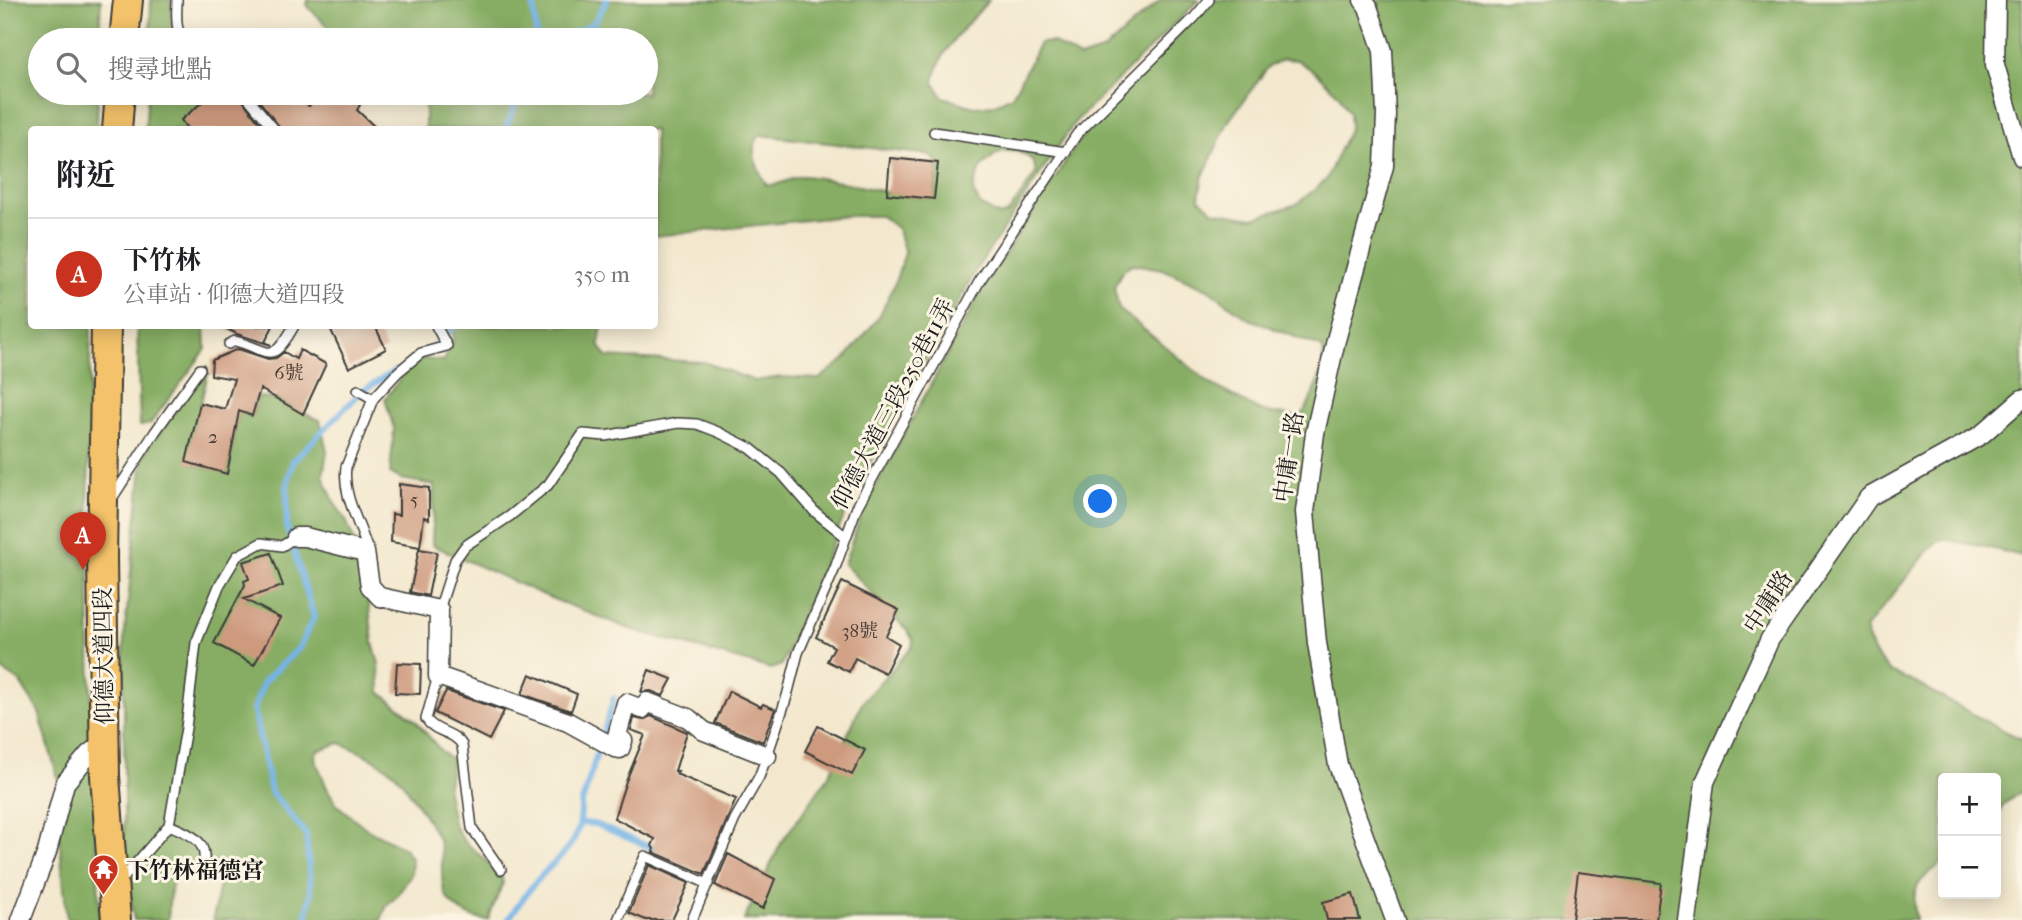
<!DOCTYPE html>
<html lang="zh-TW">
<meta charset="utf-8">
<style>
body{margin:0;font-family:"IM FELL French Canon","Noto Serif TC",serif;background:#f2f2f2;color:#202124}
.controls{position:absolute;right:21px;bottom:21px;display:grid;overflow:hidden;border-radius:7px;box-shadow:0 4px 18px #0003}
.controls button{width:63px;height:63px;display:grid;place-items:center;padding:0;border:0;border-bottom:2px solid #e0e0e0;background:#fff;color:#202124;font:35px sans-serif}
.you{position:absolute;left:1101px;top:502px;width:24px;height:24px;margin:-18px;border:5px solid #fff;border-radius:50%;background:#1a73e8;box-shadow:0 0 0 10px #1a73e833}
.badge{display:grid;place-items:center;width:46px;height:46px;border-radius:50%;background:#c8321e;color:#fff;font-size:23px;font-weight:700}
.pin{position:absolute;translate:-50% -58px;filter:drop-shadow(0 2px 4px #0008)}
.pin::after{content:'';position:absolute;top:37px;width:24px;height:21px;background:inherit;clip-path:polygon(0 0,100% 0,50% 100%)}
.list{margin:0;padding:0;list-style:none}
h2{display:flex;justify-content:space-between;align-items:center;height:91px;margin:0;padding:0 28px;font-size:30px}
h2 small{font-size:23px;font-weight:400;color:#757577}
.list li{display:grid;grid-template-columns:46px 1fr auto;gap:21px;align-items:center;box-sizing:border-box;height:112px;padding:0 28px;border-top:2px solid #e0e0e0}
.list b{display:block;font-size:26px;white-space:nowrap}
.list p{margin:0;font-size:23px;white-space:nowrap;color:#757577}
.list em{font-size:23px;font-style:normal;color:#757577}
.icon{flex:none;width:38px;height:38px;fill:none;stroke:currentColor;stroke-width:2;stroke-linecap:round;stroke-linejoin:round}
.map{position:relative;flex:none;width:2022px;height:920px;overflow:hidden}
.search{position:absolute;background:#fff;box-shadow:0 4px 18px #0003;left:28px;top:28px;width:630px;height:77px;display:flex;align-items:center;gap:18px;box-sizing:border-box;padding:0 24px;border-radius:38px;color:#757577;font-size:26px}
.panel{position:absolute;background:#fff;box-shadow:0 4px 18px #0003;left:28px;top:126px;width:630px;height:203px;border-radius:7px}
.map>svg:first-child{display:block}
</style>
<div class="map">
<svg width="2022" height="920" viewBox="0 0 2022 920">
<rect width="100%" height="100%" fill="#fcf5e5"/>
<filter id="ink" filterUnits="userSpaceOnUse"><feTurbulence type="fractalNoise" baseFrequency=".0143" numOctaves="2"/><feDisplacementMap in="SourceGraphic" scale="14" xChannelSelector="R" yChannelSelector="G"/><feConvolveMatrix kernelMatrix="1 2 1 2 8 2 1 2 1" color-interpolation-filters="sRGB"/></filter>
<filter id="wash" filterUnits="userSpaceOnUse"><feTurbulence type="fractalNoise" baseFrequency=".00686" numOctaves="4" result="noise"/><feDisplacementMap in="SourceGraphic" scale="28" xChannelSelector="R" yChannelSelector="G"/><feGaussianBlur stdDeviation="1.57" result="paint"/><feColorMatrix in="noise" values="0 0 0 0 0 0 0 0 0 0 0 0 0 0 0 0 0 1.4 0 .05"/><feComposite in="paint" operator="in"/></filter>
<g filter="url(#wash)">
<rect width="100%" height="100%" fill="#f3e8ce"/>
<path fill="#86ad63" stroke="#516440" stroke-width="2" fill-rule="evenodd" d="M 0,0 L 101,0 L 99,40 L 40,40 L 40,93 L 98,93 L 97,129 L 32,130 L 32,326 L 91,326 C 85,524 90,722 100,920 L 67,920 L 59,835 L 60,786 L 39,712 L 19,681 L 0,669 Z
M 151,0 L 171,0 L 173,40 L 150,40 Z
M 308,0 L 989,0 C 968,25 938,50 934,83 L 943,97 L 974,107 L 993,105 L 1012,96 L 1040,43 L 1052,42 L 1080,58 L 1104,50 L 1160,0 L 1199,0 L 1075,122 L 976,270 L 854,492 L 782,665 L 771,669 L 630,629 L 548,597 L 432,545 L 434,485 L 401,479 L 390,473 L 394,429 L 385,399 L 416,358 L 444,361 L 454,338 L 451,326 L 602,326 L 599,345 L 607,357 L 704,362 L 755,381 L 781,377 L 819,379 L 844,360 L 879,317 L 895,283 L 905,253 L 897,228 L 881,216 L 846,216 L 655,236 L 654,130 L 425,129 L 425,105 L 403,93 L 646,93 L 646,40 L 341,40 L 307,6 ZM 760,135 L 930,155 L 938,163 L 934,198 C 890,198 847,179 803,176 C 792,176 783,186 766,185 C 759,169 746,151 760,135 ZM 1002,151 C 1018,151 1035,153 1036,173 L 1008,213 L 1000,216 L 981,206 L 973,192 C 977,171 983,161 1002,151 Z
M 1211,0 L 2022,0 L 2022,556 L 1986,547 L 1941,539 L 1932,546 L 1865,629 L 1873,652 L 1890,672 L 1916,683 L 2000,729 L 2022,739 L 2022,791 L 2004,804 L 1996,818 L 1996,778 L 1943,778 L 1943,862 C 1918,882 1910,886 1916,920 L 744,920 L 782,841 L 827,779 L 863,701 L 912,647 L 913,640 L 907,630 L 844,564 L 863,510 L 984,286 L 1081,138 ZM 1283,59 L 1297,60 L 1316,73 L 1339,95 L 1349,113 L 1350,127 L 1326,180 L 1297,204 L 1253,218 L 1213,211 L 1199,198 L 1203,176 L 1228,122 L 1268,67 ZM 1132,264 L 1162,269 L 1208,289 L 1247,318 L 1323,348 C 1325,370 1314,399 1300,417 L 1260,411 L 1211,384 L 1119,309 L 1114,287 L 1123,270 Z
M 148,93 L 204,93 L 203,129 L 145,130 Z
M 137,326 L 205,326 L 206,349 L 150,424 L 140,426 Z
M 207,367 L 208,373 L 187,462 L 227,473 L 239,412 L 252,416 L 258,397 C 281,396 298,413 320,420 L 327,451 L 323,476 L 335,504 L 346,520 L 358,550 L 368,598 L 373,643 L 379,664 L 380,692 L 415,720 L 441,751 L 452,760 L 447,791 L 453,823 L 463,840 L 501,874 L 503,883 L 488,920 C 478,920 472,917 463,912 C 428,894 451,862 436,835 C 428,821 404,781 393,772 C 377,759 358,751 340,743 L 316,751 L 315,758 L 327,788 L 337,805 L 367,829 L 404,848 L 412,860 L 411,875 L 397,896 L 387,905 L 381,920 L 213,920 L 220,877 L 216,862 C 209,862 200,860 193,862 C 169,866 169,901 168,920 L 134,920 L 124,863 L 124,640 L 143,456 Z"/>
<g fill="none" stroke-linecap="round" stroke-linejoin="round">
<path stroke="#73b3e7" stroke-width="6" d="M 533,0 L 537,40
M 560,40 L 594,23 L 607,0
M 505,130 L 520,93
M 431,348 L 455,326
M 582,823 L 595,824 L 652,848
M 306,920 L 311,893 L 306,834 L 271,792 L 254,710 L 264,681 L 299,648 L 314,617 L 287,528 L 287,484 L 293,461 L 361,392 L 395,371
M 508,920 C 516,908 525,895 534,884 C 557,856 582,847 581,806 L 614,698"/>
</g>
<g id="blocks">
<path fill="#ce9a7e" d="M 213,93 L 237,93 L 265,130 L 188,130 L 181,120 Z
M 253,93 L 292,93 L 309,106 L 319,93 L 346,93 L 360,105 L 357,110 L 378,130 L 282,130 Z
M 890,158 L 938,163 L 934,199 L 887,194 Z
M 221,326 L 273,326 L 265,342 L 271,345 L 237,334 Z
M 329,326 L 375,326 L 386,349 L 349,368 Z
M 238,349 L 268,359 L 276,358 L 284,352 L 296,359 L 300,350 L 326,364 L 303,414 L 260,389 L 252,416 L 239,411 L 227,474 L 186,462 L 200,403 L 225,409 L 234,379 L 211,375 L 212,360 Z
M 399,484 L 429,488 L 429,519 L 424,517 L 420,547 L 391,542 L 392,514 L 399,515 Z
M 419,549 L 437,552 L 428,596 L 410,592 Z
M 271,553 L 283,586 L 244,599 L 280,618 L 254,665 L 214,643 L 245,585 L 244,581 L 249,579 L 243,562 Z
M 842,582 L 899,610 L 886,636 L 899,644 L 885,673 L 855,658 L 849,672 L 827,661 L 834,647 L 816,637 Z
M 397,663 L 421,664 L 420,694 L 395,693 Z
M 649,670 L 672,679 L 663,696 L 651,691 L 641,692 Z
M 530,674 L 577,694 L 571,711 L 522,694 Z
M 446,691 L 504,711 L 489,740 L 435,713 Z
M 729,691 L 761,707 L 763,704 L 775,709 L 763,742 L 715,723 Z
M 651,716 L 687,732 L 675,771 L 678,771 L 676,774 L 736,799 L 704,874 L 653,852 L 654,849 L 652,846 L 655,839 L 614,818 L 626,781 L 645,735 L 631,730 L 634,718 L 643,720 Z
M 818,726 L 865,750 L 852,775 L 805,751 Z
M 728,854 L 775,879 L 763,909 L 715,885 Z
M 649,865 L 689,883 L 672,920 L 646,920 L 629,913 Z
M 1578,872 L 1661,883 L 1656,920 L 1572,920 Z
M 1353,894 L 1360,920 L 1327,920 L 1323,902 Z"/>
</g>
</g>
<g filter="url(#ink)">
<use href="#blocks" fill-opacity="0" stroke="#3c3b37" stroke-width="2"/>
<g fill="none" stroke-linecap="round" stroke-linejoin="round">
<defs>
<path id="lane" d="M 177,0 C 177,14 174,31 185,40
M 244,93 L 275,130
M 934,132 L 1066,152
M 229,344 L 235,341 C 270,350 271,367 294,326
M 358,390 L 373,399 L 398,372 L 421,353 L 447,346 L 436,326
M 111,500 L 155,432 L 200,369
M 368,552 C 361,524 342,497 346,467 L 373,399
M 439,610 L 455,560 L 465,546 L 510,516 L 548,485 L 583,434 L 605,436 L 678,423 L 697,424 L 718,432 L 750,448 L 781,473 L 814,511 L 846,537
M 438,676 L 426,719 C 435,733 454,731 462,745 L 472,828 L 501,870
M 169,825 C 185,832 206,839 204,859
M 120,882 L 169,825 L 186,728 L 196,643 L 219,586 L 237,556 L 261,543 L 282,546 L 296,537
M 618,920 L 645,856 L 708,884
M 692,920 L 735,819 L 759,777 L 767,756 L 787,696 L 798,653 L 835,568 L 857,507 L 979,282 L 1077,134 L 1194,18 L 1209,0"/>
<path id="street" d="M 1363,0 L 1368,7 L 1383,51 L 1386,114 L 1384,166 L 1336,340 L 1315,433 L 1305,512 L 1317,643 L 1338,765 L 1395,920
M 1996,0 L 1995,65 L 2022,157
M 296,537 L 305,537 L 365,552 L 370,586 L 380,597 L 439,610 L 438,676 L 568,722 L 615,748 L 620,749 L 623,741 L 617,736 L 626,703 L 642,709 L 647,702 L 688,718 L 704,731 L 767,756
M 21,920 L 47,852 L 65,783 L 89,754 L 105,742
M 1687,920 L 1705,782 L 1770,639 L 1869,497 L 1981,435 L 2022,399"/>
<path id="primary" d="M 124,40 L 128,0
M 117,130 L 120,93
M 106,326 L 102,558 L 105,776 L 116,920"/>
</defs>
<use href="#lane" stroke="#3c3b37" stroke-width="12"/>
<use href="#street" stroke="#3c3b37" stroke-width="21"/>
<use href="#primary" stroke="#3c3b37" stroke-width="32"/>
<use href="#lane" stroke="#fff" stroke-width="9"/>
<use href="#street" stroke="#fff" stroke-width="18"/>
<use href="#primary" stroke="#f4c26a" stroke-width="28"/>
</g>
</g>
<defs>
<symbol id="temple-pin" viewBox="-11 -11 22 30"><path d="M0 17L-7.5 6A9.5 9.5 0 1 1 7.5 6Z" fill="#c8321e" stroke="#fcf5e5"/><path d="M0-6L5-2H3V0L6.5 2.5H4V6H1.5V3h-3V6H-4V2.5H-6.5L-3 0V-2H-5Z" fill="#fff"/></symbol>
</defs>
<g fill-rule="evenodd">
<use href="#temple-pin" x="86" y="852" width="35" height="47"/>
</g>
<g text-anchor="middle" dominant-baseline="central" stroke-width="6" stroke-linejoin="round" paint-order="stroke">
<g font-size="19" fill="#483c34">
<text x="289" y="373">6號</text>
<text x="213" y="437">2</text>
<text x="414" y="500">5</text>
<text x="860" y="631">38號</text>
</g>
<g font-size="23" fill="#1c1c1c" stroke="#fcf5e5">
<text transform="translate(893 404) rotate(-62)">仰德大道三段250巷11弄</text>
<text transform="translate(1289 457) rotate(-82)">中庸一路</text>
<text transform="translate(1768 602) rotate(-57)">中庸路</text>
<text transform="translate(104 656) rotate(-91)">仰德大道四段</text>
</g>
<g font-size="23" font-weight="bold" fill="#1c1c1c" stroke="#fcf5e5" text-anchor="start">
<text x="126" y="870">下竹林福德宮</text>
</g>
</g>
</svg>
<div class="controls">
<button>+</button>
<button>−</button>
</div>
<div class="you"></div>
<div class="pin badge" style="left:83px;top:570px">A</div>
<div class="search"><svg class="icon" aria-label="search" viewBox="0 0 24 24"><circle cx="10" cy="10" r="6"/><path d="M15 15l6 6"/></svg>搜尋地點</div>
<section class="panel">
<h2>附近<small></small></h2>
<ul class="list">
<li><span class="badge">A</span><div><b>下竹林</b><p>公車站 · 仰德大道四段</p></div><em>350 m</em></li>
</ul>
</section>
</div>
